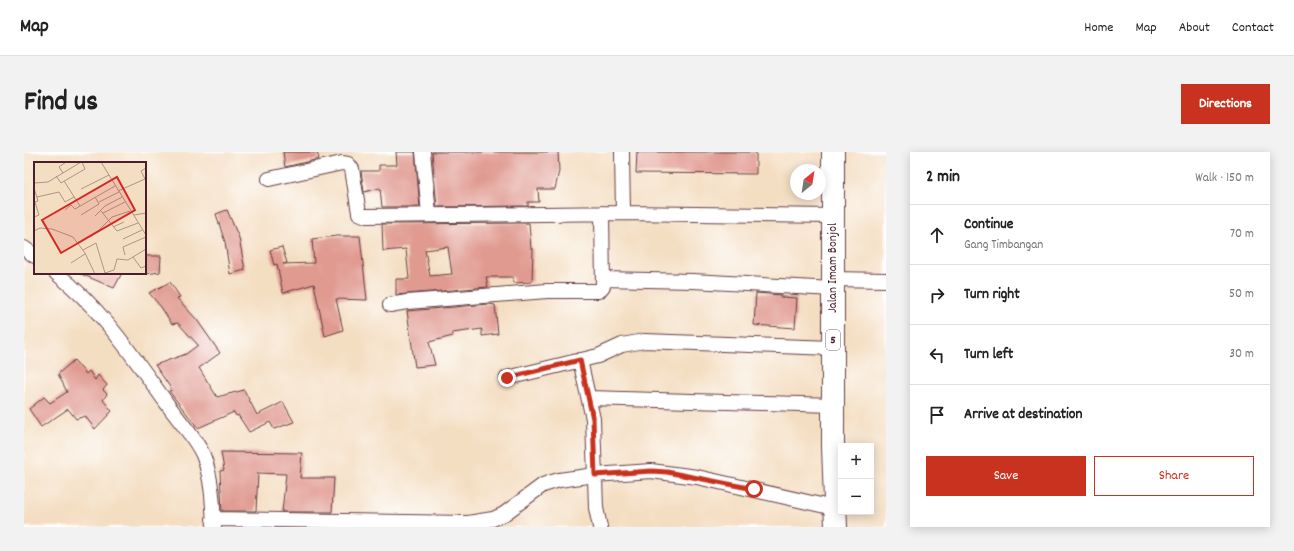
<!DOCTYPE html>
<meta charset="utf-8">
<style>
body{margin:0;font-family:Dekko,sans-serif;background:#f2f2f2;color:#222}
.controls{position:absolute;right:12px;bottom:12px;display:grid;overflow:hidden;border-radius:0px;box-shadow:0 2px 10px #0003}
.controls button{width:36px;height:36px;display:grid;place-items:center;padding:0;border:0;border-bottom:1px solid #e0e0e0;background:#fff;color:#222;font:20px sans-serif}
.compass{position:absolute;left:766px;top:12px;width:36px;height:36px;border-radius:50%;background:#fff;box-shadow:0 2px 10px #0003;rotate:30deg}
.stop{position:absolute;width:12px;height:12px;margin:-9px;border:3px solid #c8321e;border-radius:50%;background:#fff}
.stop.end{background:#c8321e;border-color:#fff;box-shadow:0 1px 4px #0008}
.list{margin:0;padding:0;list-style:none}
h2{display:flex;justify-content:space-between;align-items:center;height:52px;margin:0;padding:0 16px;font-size:17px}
h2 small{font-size:13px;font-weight:400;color:#767676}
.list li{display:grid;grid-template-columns:26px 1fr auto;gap:12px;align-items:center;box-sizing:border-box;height:60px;padding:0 16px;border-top:1px solid #e0e0e0}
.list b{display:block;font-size:15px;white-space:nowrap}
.list p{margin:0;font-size:13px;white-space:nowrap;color:#767676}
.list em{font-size:13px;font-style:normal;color:#767676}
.actions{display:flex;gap:8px;padding:12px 16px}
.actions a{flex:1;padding:9px 0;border:1px solid #c8321e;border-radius:0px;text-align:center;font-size:14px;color:#c8321e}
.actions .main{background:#c8321e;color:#fff}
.icon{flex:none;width:22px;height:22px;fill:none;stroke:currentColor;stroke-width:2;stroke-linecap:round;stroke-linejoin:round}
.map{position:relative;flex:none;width:862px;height:375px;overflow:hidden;border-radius:0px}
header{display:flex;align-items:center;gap:24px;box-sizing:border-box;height:56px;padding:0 20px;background:#fff;border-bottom:1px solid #e0e0e0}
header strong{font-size:19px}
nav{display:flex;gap:22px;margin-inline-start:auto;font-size:14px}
.intro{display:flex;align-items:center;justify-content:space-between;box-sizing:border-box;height:96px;padding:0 24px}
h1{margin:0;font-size:28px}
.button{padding:10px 18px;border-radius:0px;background:#c8321e;color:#fff;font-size:14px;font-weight:700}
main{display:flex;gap:24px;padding:0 24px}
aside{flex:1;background:#fff;border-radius:0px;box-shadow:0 2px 10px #0003}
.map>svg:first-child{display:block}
</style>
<header>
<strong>Map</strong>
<nav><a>Home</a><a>Map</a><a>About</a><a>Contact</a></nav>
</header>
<div class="intro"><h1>Find us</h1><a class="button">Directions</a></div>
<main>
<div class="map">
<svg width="862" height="375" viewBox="0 0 862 375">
<rect width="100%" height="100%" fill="#fff"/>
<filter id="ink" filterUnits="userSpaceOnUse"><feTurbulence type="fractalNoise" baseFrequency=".025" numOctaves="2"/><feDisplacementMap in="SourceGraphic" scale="8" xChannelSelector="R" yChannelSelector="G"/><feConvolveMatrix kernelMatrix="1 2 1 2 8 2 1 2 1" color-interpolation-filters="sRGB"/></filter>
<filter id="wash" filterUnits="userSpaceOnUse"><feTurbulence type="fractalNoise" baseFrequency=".012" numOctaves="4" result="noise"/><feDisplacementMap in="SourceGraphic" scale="16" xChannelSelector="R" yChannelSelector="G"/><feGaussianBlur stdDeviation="0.9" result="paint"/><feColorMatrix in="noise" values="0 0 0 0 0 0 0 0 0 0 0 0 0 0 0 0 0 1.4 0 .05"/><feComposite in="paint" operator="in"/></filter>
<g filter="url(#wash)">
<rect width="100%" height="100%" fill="#f4dec2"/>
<g id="blocks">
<path fill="#e09a90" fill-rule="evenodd" d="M 259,0 L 293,0 L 295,7 L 261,15 Z
M 372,0 L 391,0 L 396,55 L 358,55 L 356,36 L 340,40 L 337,19 L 355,19 L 355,13 L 373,13 Z
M 408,0 L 534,0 L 535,19 L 531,37 L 514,37 L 515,50 L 504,50 L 504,54 L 413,55 Z
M 613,0 L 732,0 L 732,22 L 612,21 Z
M 203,58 L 215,86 L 221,118 L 206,122 L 201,90 L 192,62 Z
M 505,71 L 507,97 L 509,97 L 508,130 L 489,131 L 489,125 L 462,125 L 464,135 L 372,143 L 372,127 L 385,127 L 382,97 L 359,99 L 358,72 ZM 424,95 L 428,122 L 406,124 L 401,98 Z
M 313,84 L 336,84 L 343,148 L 312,147 L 319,178 L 301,184 L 290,132 L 259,141 L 253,112 L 250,113 L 246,98 L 258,95 L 263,111 L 259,112 L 290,111 L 288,87 Z
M 121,104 L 137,104 L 136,120 L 121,122 Z
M 55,121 L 98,121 L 90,136 Z
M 146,130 L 156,145 L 153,146 L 173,168 L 196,201 L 175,216 L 193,245 L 220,238 L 233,263 L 259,250 L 270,270 L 250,277 L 246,270 L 225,280 L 214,263 L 212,264 L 210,260 L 174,276 L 145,239 L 148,238 L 131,213 L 162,202 L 174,193 L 154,171 L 148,172 L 137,155 L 125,141 Z
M 732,141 L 757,143 L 756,145 L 773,146 L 771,176 L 730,173 Z
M 465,152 L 471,153 L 474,182 L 458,184 L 458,177 L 428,181 L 429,184 L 405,190 L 411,213 L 391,215 L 383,159 Z
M 50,208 L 62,222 L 65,219 L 71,228 L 74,223 L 83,233 L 79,238 L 83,242 L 79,248 L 88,259 L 71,277 L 61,264 L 52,267 L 44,257 L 17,275 L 5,257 L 20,245 L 26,251 L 43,240 L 34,222 Z
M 197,300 L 278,301 L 276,326 L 310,326 L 308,360 L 258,360 L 262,322 L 234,321 L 232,359 L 198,359 L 196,319 L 200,318 Z"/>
</g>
</g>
<g filter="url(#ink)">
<use href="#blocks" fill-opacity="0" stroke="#643c42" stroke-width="1"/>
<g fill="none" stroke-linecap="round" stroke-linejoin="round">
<defs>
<path id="minor" d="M 399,0 L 405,62
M 598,0 L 599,61
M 245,27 L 318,11 L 324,12 L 328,17 L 335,61 L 342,64 L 599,61 L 809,64
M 0,96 L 11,104
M 32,121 C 78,157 110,206 144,253 C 155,269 171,285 179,303 C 188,326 189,351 190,375
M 579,127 L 669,129 L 809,137
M 809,127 L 862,128
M 366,153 L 383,150 L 523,139 L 575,139 L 579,134 L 578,61
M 556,208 L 569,267 L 572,356 L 576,375
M 483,226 L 574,204 L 598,193 L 620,189 L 809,196
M 565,246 L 810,253
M 189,367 L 444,371 L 469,367 L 480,362 L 519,333 L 535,328 L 571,323 L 627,319 L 673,325 L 810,356"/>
<path id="trunk" d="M 809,0 L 809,295 L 812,375"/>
</defs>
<use href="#minor" stroke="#643c42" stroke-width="16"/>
<use href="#trunk" stroke="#643c42" stroke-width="24"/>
<use href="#minor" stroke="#fff" stroke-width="14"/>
<use href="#trunk" stroke="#fff" stroke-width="22"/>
</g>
</g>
<g fill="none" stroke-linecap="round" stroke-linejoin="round" filter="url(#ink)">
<path stroke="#c8321e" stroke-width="5" d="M 483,226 L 556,208 L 569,267 L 571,323 L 627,319 L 643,320 L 730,337"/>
</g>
<g text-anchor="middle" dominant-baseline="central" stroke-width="3.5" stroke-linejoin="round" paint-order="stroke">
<rect fill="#fff" stroke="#80626b" stroke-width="1" x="802" y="178" width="14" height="20" rx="3"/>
<g font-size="12" font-weight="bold" fill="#4a1f2b">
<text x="809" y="188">5</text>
</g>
<g font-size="13" fill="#4a1f2b" stroke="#fff">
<text transform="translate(809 116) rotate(-90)">Jalan Imam Bonjol</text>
</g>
</g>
<g transform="translate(10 10)">
<rect width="112" height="112" fill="#f4dec2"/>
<path fill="none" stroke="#b09286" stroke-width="1" d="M 67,0 L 112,73M 112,6 L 107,9 L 112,19M 29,11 L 25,5 L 32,0M 22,14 L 27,21 L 51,7 L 48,0M 30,19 L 46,44M 0,21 L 14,20 L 47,0M 0,26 L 4,39 L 0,40M 47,27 L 75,13M 84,29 L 111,17M 3,35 L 25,30 L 31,40 L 40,35M 65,40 L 85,30M 31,48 L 37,43 L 41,47 L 81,24M 67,49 L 83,69 L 104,61M 69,51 L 91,40M 47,53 L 65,42 L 61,35M 100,53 L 112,51M 61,54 L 71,44 L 88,35M 0,55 L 5,53 L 1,40M 79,65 L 90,60M 0,69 L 6,66 L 18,67 L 39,75 L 51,91 L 61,112M 89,77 L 108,68M 43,81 L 65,68 L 78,55 L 96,49M 49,88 L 62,81 L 71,111M 91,93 L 89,85 L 112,75M 99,95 L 107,106 L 112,104M 37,101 L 51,92M 68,112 L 80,108 L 83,97 L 94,98 L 112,87"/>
<path fill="#d62828" fill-opacity="0.15" stroke="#d62828" stroke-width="2" d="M 83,15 L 101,48 L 27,91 L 8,58 Z"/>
<rect width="112" height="112" fill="none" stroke="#4a1f2b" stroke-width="2"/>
</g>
</svg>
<div class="controls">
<button>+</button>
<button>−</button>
</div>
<svg class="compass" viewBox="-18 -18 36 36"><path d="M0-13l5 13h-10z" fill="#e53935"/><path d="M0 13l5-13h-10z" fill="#767676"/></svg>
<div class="stop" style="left:730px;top:337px"></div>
<div class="stop end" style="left:483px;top:226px"></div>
</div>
<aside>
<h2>2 min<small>Walk · 150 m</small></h2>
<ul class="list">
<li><svg class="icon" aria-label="ahead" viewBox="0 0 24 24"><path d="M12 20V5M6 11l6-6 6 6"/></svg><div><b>Continue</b><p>Gang Timbangan</p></div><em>70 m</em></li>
<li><svg class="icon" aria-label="right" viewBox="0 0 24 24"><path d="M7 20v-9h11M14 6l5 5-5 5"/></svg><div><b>Turn right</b></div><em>50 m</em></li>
<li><svg class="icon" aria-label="left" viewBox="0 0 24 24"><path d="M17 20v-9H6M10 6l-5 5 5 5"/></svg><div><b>Turn left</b></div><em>30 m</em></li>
<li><svg class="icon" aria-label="arrive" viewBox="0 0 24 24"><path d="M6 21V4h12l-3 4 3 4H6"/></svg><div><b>Arrive at destination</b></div></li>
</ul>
<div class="actions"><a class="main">Save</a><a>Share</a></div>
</aside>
</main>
